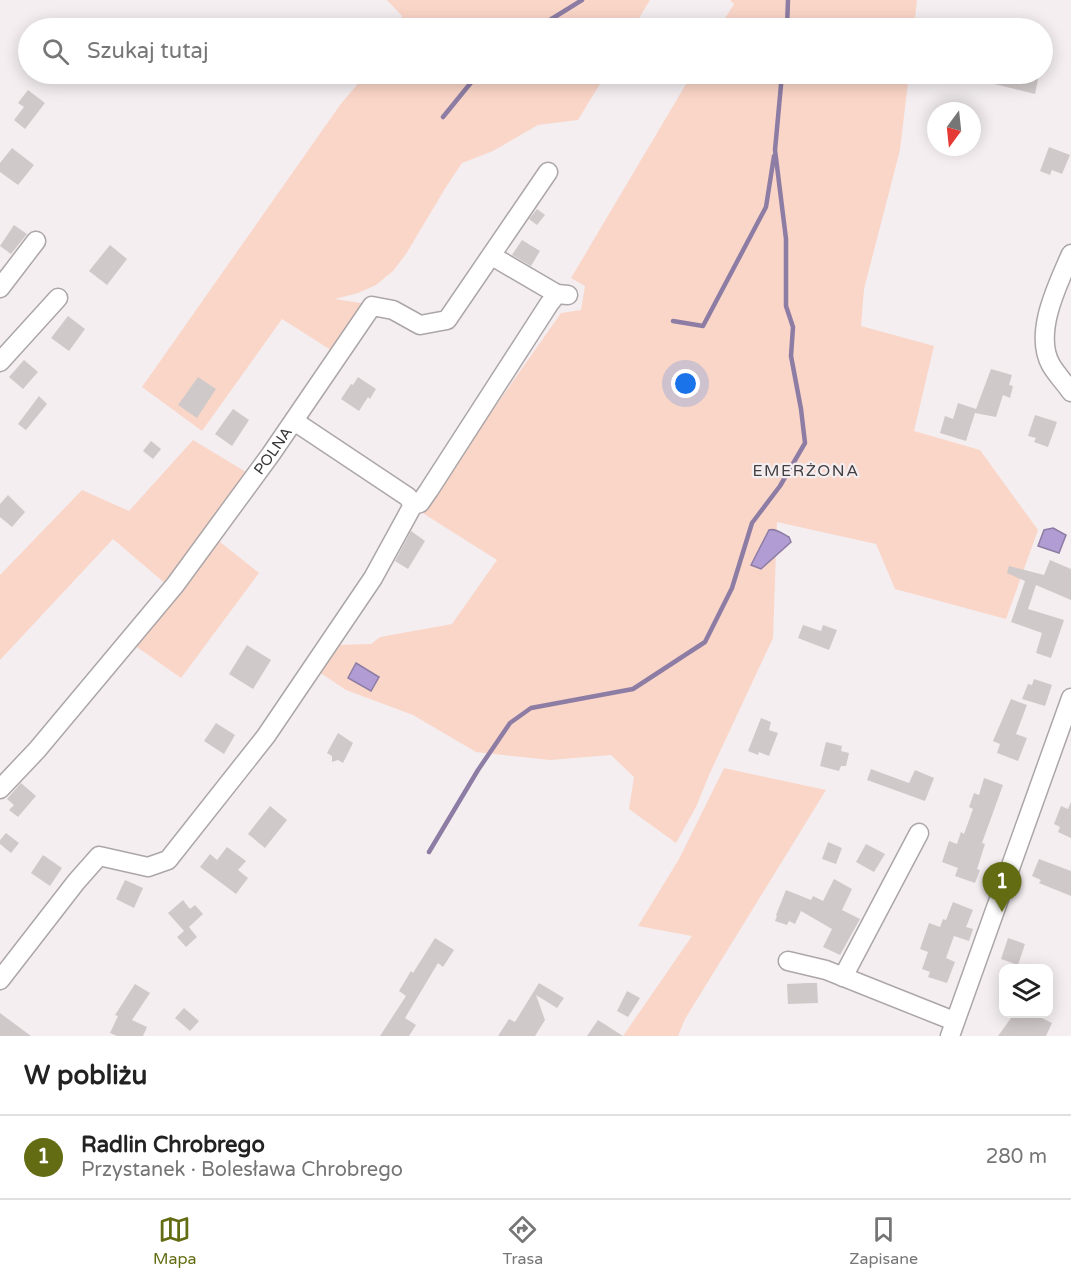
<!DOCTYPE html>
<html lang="pl">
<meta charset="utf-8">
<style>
body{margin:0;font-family:"Varela Round",sans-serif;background:#f6f6f6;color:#222}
.controls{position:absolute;right:18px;bottom:18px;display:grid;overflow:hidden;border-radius:12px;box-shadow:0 3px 15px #0003}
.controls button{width:54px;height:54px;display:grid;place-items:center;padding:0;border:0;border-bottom:2px solid #e0e0e0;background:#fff;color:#222;font:30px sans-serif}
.compass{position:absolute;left:927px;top:102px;width:54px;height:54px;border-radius:50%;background:#fff;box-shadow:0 3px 15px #0003;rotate:195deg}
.you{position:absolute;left:686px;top:384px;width:21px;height:21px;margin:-15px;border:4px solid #fff;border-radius:50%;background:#1a73e8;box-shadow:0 0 0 9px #1a73e833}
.badge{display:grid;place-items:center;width:39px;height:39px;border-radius:50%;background:#636c13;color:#fff;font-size:20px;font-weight:700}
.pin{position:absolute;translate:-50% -50px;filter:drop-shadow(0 2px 3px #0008)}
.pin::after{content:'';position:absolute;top:32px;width:21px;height:18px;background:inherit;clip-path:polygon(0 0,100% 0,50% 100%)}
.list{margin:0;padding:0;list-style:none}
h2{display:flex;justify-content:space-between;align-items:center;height:78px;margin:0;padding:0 24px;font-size:26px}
h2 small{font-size:20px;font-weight:400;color:#767676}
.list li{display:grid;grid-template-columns:39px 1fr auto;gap:18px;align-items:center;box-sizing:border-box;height:84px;padding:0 24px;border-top:2px solid #e0e0e0}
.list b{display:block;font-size:22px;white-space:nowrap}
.list p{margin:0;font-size:20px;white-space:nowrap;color:#767676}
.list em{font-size:20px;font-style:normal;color:#767676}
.icon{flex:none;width:33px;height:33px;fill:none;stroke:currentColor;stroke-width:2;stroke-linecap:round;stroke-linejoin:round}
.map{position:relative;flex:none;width:1071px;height:1036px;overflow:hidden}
.search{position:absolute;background:#fff;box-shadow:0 3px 15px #0003;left:18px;right:18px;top:18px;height:66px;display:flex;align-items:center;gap:15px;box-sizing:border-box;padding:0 21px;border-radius:33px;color:#767676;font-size:22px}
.sheet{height:162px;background:#fff}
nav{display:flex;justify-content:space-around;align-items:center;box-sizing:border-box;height:84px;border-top:2px solid #e0e0e0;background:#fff;font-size:16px;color:#767676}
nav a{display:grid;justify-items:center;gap:3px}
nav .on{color:#636c13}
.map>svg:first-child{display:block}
</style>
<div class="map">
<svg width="1071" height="1036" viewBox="0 0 1071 1036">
<rect width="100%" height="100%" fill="#f4eef1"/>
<path fill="#fad6c8" d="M 387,0 L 650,0 L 633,28 L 398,28 L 402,16 Z
M 730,0 L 917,0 L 914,28 L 719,28 L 734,4 Z
M 366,74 L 606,74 L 578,120 L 538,125 L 493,151 L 462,163 L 446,187 L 406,254 L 393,271 L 376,285 L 358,293 L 335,299 L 367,304 L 334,352 L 282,319 L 202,431 L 142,387 L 340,105 Z
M 692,74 L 909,74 L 900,150 L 864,289 L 861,326 L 934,346 L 914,431 L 980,450 L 1038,530 L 1006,619 L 895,589 L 876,544 L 777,522 L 773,638 L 709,775 L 696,807 L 676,843 L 629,809 L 634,777 L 611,755 L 550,760 L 476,752 L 413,715 L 346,690 L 319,672 L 335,645 L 371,644 L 380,637 L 452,624 L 497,560 L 421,512 L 561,313 L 581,310 L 585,286 L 571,278 Z
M 193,440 L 251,475 L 167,585 L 113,539 L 0,660 L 0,575 L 82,490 L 129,511 Z
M 215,538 L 259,573 L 181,678 L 134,645 Z
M 724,768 L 826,790 L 685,1019 L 678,1036 L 623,1036 L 692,936 L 638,926 L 679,859 Z"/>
<path fill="#b19cd3" stroke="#8d7da4" stroke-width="1.5" d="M 1053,528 L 1066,535 L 1059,553 L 1038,546 L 1044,530 Z
M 769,530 C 776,528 783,534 789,537 L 791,542 L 761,569 L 751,565 Z
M 356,663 L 379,677 L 371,691 L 348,678 Z"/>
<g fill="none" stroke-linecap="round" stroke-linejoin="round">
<path stroke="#8d7da4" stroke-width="4.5" d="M 537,28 L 582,0
M 787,28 L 788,0
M 443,117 L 478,74
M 673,321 L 703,326 L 766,207 L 774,156
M 429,852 L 478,770 L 510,723 L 531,708 L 633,689 L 705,642 L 732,588 L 752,523 L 780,486 L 805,443 L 801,409 L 791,356 L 793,327 L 786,306 L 786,239 L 775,150 L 782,74"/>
</g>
<path fill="#d0c9c9" d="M 992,74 L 1039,74 L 1035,94 L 990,83 Z
M 28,90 L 45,103 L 25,129 L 14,120 L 24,107 L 18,103 Z
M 1049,147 L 1070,155 L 1062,174 L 1052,170 L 1050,175 L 1040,171 Z
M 12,148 L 34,165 L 18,185 L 0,172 L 0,163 Z
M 537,209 L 545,215 L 537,225 L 529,219 Z
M 14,225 L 27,234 L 11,254 L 0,246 Z
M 522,240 L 540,251 L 531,266 L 512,255 Z
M 110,245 L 127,259 L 107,285 L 89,271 Z
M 68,316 L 85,329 L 69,351 L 51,338 Z
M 24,360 L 38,372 L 23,389 L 9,377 Z
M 991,369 L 1012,375 L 1009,385 L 1013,386 L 1010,398 L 1003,395 L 996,417 L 975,413 L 966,441 L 940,433 L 945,416 L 953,419 L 958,403 L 976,409 Z
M 198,377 L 216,389 L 197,418 L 178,405 Z
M 358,377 L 376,389 L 370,399 L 368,397 L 359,411 L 341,399 L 351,384 L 353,385 Z
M 39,396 L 47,404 L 26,430 L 18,424 Z
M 233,409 L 249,420 L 232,446 L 215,434 Z
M 1035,415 L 1057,422 L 1048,447 L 1034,442 L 1036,438 L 1028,436 Z
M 151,441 L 161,449 L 153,459 L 143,451 Z
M 8,495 L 25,512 L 12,527 L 0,517 L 0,504 Z
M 411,531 L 425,541 L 408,569 L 395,561 Z
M 1050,560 L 1071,569 L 1071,600 L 1036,585 L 1028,609 L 1064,620 L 1051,658 L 1036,653 L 1042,633 L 1011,622 L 1025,581 L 1007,573 L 1009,566 L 1044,575 Z
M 803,625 L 821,631 L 823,625 L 837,630 L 829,650 L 798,638 Z
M 247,645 L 271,660 L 253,689 L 229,674 Z
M 1034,679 L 1052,685 L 1045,706 L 1022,699 L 1028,684 L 1032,685 Z
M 1011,699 L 1027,705 L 1016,734 L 1027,738 L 1018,761 L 997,753 L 1000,744 L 993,741 Z
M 761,718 L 771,722 L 769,730 L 778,733 L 769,756 L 759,752 L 758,755 L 748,751 Z
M 216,723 L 235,735 L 224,754 L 204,741 Z
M 338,733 L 353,743 L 343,763 L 338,760 L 332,762 L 332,756 L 327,753 Z
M 826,742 L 842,746 L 841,751 L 849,753 L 846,766 L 841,766 L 839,771 L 820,766 Z
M 871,769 L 909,783 L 915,770 L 934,778 L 925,801 L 867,780 Z
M 984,778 L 1003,785 L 982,843 L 985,844 L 977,869 L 980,870 L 975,883 L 955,876 L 958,868 L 942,862 L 949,841 L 957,844 L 961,832 L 964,834 L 973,809 L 969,807 L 974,793 L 979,795 Z
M 21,783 L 36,796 L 18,817 L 9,810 L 14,805 L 7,799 Z
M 1071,802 L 1071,838 L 1058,832 L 1060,827 L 1054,824 L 1061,806 L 1068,809 Z
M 270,806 L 287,820 L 265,848 L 248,834 Z
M 6,833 L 19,843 L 11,853 L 0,844 L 0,840 Z
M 828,842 L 842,848 L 836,864 L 822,859 Z
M 866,844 L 885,854 L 874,872 L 856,862 Z
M 227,847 L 246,861 L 238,870 L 248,878 L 236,894 L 200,867 L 210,854 L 217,860 Z
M 43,855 L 62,868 L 50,886 L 31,873 Z
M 1039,859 L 1071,871 L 1071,896 L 1039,883 L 1041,880 L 1032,876 Z
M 834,879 L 852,889 L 842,910 L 860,919 L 840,955 L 823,947 L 832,929 L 801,911 L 795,924 L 789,921 L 787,925 L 775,921 L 777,916 L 776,915 L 786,890 L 811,900 L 813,896 L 823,901 Z
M 125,880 L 143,888 L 134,908 L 116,899 Z
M 183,900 L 190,909 L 195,905 L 203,914 L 189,927 L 197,937 L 186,947 L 177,937 L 184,931 L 168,913 Z
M 953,902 L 973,910 L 966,927 L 973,929 L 969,941 L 954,936 L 946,958 L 955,962 L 947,983 L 928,977 L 930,972 L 922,969 L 928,952 L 920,949 L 929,923 L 940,927 L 943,919 L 946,920 Z
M 435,938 L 454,950 L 443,967 L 438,963 L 405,1018 L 416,1025 L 409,1036 L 380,1036 L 406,996 L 399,991 L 411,971 L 413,973 Z
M 1008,938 L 1025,944 L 1018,965 L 1001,959 Z
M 539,983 L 564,998 L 557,1008 L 536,995 L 545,1020 L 535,1036 L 498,1036 L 509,1019 L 515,1022 Z
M 807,983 L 817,983 L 818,1003 L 788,1004 L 787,984 Z
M 135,984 L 150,993 L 132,1020 L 147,1027 L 143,1036 L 117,1036 L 110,1033 L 118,1016 L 115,1015 Z
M 627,991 L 640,998 L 628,1017 L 617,1011 Z
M 184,1008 L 199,1021 L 190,1031 L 175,1018 Z
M 0,1013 L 31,1036 L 0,1036 Z
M 1014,1014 L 1034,1014 L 1052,1023 L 1046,1036 L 998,1036 Z
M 598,1020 L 623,1036 L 587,1036 Z"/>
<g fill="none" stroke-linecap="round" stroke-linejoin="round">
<defs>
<g id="minor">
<path d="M 1071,254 C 1058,284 1033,333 1051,365 C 1057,375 1065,383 1071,392"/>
<path d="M 492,256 L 557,294"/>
<path d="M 0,288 L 36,241"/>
<path d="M 0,362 L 58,298"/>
<path d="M 413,505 L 420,503 L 429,490 L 549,304 L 557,294 L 568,295"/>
<path id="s1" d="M 0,789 L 37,750 L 175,585 L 271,454 L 372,306 L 393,310 L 420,325 L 447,320 L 548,172"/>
<path d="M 788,961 L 826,970 L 954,1021"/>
<path d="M 843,977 L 919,833"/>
<path d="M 0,980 L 76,882 L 99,856 L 148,867 L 168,860 L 266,736 L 373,578 L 413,505 L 408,497 L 294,421"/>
<path d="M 950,1036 L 1071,698"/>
</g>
</defs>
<use href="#minor" stroke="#aca6a8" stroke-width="21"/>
<use href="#minor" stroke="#fff" stroke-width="18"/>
</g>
<g text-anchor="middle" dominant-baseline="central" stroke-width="4.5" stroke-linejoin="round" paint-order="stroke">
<g font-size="15" fill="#393637" stroke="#f4eef1">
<text stroke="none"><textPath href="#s1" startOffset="435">POLNA</textPath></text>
</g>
<g font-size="16" letter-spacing="1.5" fill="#443f41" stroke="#f4eef1">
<text x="806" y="471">EMERŻONA</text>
</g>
</g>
</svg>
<div class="controls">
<button><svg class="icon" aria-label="layers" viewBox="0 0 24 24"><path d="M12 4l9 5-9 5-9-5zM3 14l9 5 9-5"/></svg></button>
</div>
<svg class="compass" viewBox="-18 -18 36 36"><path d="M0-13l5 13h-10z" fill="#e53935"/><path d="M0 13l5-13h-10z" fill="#767676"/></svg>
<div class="you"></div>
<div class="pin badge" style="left:1002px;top:912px">1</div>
<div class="search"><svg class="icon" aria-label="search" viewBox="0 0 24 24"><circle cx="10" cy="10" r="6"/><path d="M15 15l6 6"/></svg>Szukaj tutaj</div>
</div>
<section class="sheet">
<h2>W pobliżu<small></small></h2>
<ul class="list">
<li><span class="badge">1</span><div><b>Radlin Chrobrego</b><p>Przystanek · Bolesława Chrobrego</p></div><em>280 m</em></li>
</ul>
</section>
<nav>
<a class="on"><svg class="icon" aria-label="map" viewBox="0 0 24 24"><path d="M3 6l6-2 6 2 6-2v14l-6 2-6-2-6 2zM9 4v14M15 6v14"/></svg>Mapa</a>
<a><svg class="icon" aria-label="directions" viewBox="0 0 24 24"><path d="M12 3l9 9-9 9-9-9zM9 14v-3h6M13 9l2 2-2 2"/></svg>Trasa</a>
<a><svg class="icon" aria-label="saved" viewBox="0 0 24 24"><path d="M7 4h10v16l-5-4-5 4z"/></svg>Zapisane</a>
</nav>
